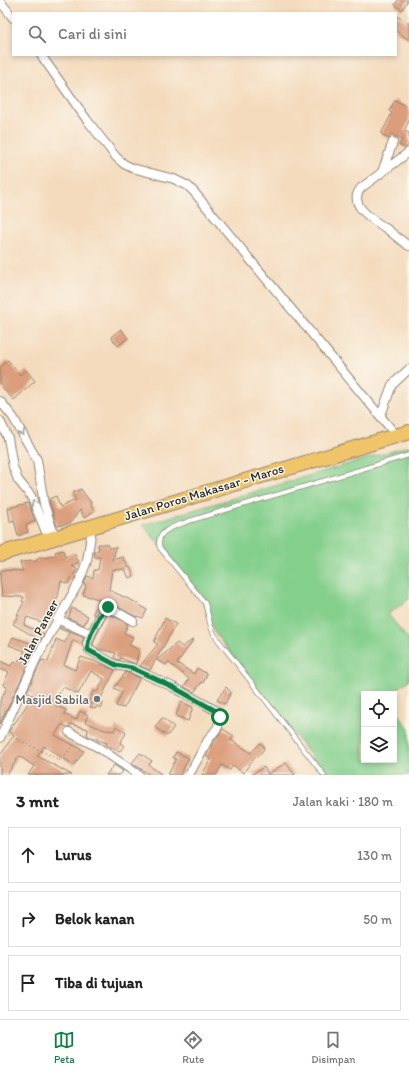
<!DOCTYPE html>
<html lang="id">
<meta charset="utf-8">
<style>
body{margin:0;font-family:Itim,sans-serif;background:#f2f2f2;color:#222}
.controls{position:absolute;right:12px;bottom:12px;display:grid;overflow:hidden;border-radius:0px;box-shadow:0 2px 6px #0003}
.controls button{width:36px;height:36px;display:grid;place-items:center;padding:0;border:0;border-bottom:1px solid #e0e0e0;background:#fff;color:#222;font:20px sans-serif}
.stop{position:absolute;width:12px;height:12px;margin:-9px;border:3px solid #0b8043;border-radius:50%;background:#fff}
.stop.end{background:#0b8043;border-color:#fff;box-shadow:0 1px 4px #0008}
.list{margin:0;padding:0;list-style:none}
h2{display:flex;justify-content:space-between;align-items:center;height:52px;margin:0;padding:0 16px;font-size:17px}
h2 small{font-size:13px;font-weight:400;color:#767676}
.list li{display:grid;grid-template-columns:26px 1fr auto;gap:12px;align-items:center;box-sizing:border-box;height:56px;margin:0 8px 8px;padding:0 8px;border:1px solid #e0e0e0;border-radius:0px}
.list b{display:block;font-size:15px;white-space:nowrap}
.list em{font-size:13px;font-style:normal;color:#767676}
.icon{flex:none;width:22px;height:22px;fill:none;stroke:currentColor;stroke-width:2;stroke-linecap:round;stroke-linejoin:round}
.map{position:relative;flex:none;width:409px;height:775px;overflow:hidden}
.search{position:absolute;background:#fff;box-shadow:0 2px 6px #0003;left:12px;right:12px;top:12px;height:44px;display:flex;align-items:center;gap:10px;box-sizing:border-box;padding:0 14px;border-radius:0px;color:#767676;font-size:15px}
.sheet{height:244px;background:#fff}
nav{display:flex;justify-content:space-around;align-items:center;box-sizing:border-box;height:56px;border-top:1px solid #e0e0e0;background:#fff;font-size:11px;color:#767676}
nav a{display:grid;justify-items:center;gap:2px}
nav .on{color:#0b8043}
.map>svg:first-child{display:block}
</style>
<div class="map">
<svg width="409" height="775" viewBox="0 0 409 775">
<rect width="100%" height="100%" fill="#fbf7ec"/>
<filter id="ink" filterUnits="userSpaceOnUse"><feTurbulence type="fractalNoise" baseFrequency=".025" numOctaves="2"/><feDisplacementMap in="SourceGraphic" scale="8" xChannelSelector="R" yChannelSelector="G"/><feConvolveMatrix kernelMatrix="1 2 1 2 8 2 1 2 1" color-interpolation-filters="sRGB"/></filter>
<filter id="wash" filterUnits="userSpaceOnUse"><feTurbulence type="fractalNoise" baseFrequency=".012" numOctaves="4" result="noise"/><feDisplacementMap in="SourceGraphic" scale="16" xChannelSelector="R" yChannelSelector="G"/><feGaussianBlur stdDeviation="0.9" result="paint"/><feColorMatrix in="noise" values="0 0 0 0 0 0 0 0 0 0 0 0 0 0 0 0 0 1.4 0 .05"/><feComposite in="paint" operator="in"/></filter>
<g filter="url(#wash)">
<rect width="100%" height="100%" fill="#f4dbbe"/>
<path fill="#84cf8c" stroke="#587d5c" d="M 409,446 L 409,599 L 388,614 L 409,641 L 409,680 L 391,694 L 364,694 L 364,760 L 394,760 L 394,710 L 409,728 L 409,775 L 326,775 L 214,632 L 203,597 L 143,525 Z"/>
<g id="blocks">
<path fill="#db9d7c" d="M 398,0 L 408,0 L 402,10 L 395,5 Z
M 396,16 L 409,23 L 409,40 L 396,31 Z
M 395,100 L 409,108 L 409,121 L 404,131 L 409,133 L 409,144 L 405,148 L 399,145 L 402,140 L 391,134 L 389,139 L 381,134 L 392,113 L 389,111 Z
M 121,329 L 128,338 L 118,346 L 111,337 Z
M 8,360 L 20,375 L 26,370 L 35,381 L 14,400 L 0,385 L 0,367 Z
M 81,489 L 91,503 L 90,504 L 94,511 L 84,518 L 80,510 L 70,523 L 57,526 L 49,499 L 56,496 L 60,507 L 76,500 L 72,493 Z
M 28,503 L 35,521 L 26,525 L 28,532 L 18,536 L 14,520 L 10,522 L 8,508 Z
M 98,544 L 107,544 L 109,548 L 116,547 L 113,560 L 123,557 L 128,567 L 130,567 L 134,576 L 129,578 L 125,569 L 112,570 L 109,590 L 135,602 L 147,610 L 143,618 L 137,616 L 137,617 L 108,602 L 102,603 L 95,615 L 93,614 L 99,599 L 83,595 L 86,585 L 84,584 L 87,576 L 93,578 L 94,570 L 98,570 L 100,557 L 95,557 L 94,552 L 94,551 L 99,550 Z
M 63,550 L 65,557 L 74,553 L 79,562 L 71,566 L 77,569 L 68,584 L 61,581 L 58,596 L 48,617 L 49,618 L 47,624 L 27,617 L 24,625 L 44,634 L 40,640 L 13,624 L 19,615 L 17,615 L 24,602 L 22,601 L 24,597 L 2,596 L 0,577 L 1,570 L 23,571 L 20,562 L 37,561 L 37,559 L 56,556 L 55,552 Z
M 72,608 L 88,616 L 84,625 L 68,618 Z
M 108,613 L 128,624 L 124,633 L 133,637 L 129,645 L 139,650 L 136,664 L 120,658 L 120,660 L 118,660 L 114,657 L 116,653 L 99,649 L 94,646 L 93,644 L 96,636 Z
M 165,618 L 176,624 L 150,670 L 140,666 L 158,644 L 154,642 Z
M 61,627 L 84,637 L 82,644 L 73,640 L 64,665 L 75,670 L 81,657 L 94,661 L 115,670 L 100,700 L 103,703 L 102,708 L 97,706 L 95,709 L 90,707 L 92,704 L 88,703 L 93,691 L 97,692 L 104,679 L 91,671 L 78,694 L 63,687 L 60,693 L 58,693 L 55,700 L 57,703 L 56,706 L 66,710 L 64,714 L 76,720 L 80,711 L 88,715 L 85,722 L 105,730 L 114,731 L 116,726 L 126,733 L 120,743 L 124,746 L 120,751 L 106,745 L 107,743 L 97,740 L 97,738 L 92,738 L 87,735 L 88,729 L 71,724 L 69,727 L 67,727 L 62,724 L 55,735 L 84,751 L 74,765 L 44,746 L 37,756 L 72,775 L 28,775 L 34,766 L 19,756 L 7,775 L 0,775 L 0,755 L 7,746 L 7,745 L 14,735 L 9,732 L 10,730 L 33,696 L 27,691 L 42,660 L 48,662 L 56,639 L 65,643 L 69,632 L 60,629 Z
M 13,637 L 37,646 L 0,724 L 0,701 L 7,687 L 3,685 L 9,672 L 0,669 L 0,661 L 11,666 L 13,662 L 17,663 L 25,651 L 9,645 Z
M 194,639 L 177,663 L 194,674 L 197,668 L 207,674 L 203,683 L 202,682 L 194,692 L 184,687 L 189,679 L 168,662 L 166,665 L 157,660 L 177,643 L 182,647 Z
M 126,672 L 140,678 L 124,708 L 116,706 L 122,692 L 114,688 Z
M 226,687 L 231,692 L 225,704 L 217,700 Z
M 181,702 L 193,707 L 188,721 L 176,716 Z
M 162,718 L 174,727 L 167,736 L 155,727 Z
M 223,729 L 234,736 L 231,740 L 251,753 L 260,743 L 264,746 L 263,747 L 264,749 L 257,757 L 256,756 L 243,773 L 233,765 L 230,770 L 222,765 L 216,775 L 202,775 L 211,759 L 206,756 L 213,743 Z
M 176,752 L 189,758 L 180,775 L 168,775 L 176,759 L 173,758 Z
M 140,753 L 152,761 L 149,765 L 162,775 L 150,775 L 132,763 Z
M 286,763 L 295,775 L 251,775 L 264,767 L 268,774 Z
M 114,765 L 123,771 L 120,775 L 106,775 Z"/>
</g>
</g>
<g filter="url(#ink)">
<use href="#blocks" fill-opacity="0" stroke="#908374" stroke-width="1"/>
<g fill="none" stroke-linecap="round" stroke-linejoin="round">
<defs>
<path id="service" d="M 324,775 L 219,641 L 214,634 L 211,627 L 205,603 L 160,548 C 154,530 177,526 189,521 L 409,455"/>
<path id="minor" d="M 0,1 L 13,18
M 41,55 L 87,120 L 116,157 L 124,164 L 132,168 L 174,179 L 188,186 L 194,192 L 396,435
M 409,152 L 361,188 C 346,205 375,221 387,229 C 394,235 402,241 409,246
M 382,172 L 393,142
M 0,401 L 13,417 L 37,460 L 44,504 L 55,537
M 381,415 L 392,385 L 409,369
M 0,421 L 8,438 L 13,467 L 18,480 L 31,496 L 49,539
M 57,619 L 91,634 L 87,644 L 89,650 L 116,665 L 132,668 L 173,687 L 217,711 L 220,717 L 218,727 L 208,740 L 189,775
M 91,634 L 105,607 L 108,607 L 133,621
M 69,732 L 99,748 L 139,775
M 0,738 L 37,657 L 79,582 L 87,561 L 91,535"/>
<path id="trunk" d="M 0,554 L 409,432"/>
</defs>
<use href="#service" stroke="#908374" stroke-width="5.5"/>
<use href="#minor" stroke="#908374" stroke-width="10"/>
<use href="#trunk" stroke="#908374" stroke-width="16"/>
<path stroke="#908374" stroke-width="1.5" stroke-dasharray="1 3" stroke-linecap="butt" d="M 9,735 L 60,760 L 62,759 L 75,743"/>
<use href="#service" stroke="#fff" stroke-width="4"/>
<use href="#minor" stroke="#fff" stroke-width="8"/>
<use href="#trunk" stroke="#f0c469" stroke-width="14"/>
</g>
<defs><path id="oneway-chevron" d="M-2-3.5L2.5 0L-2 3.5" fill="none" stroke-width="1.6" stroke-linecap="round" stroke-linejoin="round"/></defs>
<g stroke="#a0a0a0">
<use href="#oneway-chevron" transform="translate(22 433) rotate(60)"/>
<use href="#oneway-chevron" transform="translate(34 503) rotate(-116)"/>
</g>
</g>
<g fill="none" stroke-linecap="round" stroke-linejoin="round" filter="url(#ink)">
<path stroke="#0b8043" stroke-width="5" d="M 108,607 L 105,607 C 100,615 85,641 88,650 L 116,665 L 132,668 L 173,687 L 216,711 L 220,717"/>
</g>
<circle fill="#6b7280" stroke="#fbf7ec" stroke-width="1.5" cx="97" cy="699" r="4"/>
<g text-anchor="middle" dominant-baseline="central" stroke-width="3" stroke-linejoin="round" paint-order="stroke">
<g font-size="13" fill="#2b2b2b" stroke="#fbf7ec">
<text transform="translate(204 492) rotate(-17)">Jalan Poros Makassar - Maros</text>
<text transform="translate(38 632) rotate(-62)">Jalan Panser</text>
</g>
<g font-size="13" fill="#5b616d" stroke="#fbf7ec" text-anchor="end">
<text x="89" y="699">Masjid Sabila</text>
</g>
</g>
</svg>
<div class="controls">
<button><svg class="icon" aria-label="locate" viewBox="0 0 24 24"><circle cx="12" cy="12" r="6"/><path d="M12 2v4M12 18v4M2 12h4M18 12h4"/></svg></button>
<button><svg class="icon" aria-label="layers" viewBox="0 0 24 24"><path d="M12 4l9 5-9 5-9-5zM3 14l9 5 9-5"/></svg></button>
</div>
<div class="stop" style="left:220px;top:717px"></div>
<div class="stop end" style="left:108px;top:607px"></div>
<div class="search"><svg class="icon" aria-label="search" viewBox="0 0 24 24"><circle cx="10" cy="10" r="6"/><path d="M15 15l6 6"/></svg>Cari di sini</div>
</div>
<section class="sheet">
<h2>3 mnt<small>Jalan kaki · 180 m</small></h2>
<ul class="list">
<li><svg class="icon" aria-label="ahead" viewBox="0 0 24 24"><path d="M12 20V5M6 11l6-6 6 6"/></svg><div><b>Lurus</b></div><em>130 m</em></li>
<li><svg class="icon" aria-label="right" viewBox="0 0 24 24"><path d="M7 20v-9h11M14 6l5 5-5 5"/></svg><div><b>Belok kanan</b></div><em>50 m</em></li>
<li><svg class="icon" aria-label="arrive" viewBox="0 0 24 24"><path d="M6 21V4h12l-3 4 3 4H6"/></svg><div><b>Tiba di tujuan</b></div></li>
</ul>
</section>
<nav>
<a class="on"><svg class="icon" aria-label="map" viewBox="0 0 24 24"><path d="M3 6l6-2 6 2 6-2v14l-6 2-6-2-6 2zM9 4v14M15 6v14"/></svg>Peta</a>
<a><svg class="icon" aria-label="directions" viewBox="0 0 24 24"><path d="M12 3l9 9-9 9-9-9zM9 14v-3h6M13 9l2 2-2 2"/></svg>Rute</a>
<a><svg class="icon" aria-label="saved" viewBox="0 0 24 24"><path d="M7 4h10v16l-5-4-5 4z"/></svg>Disimpan</a>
</nav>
